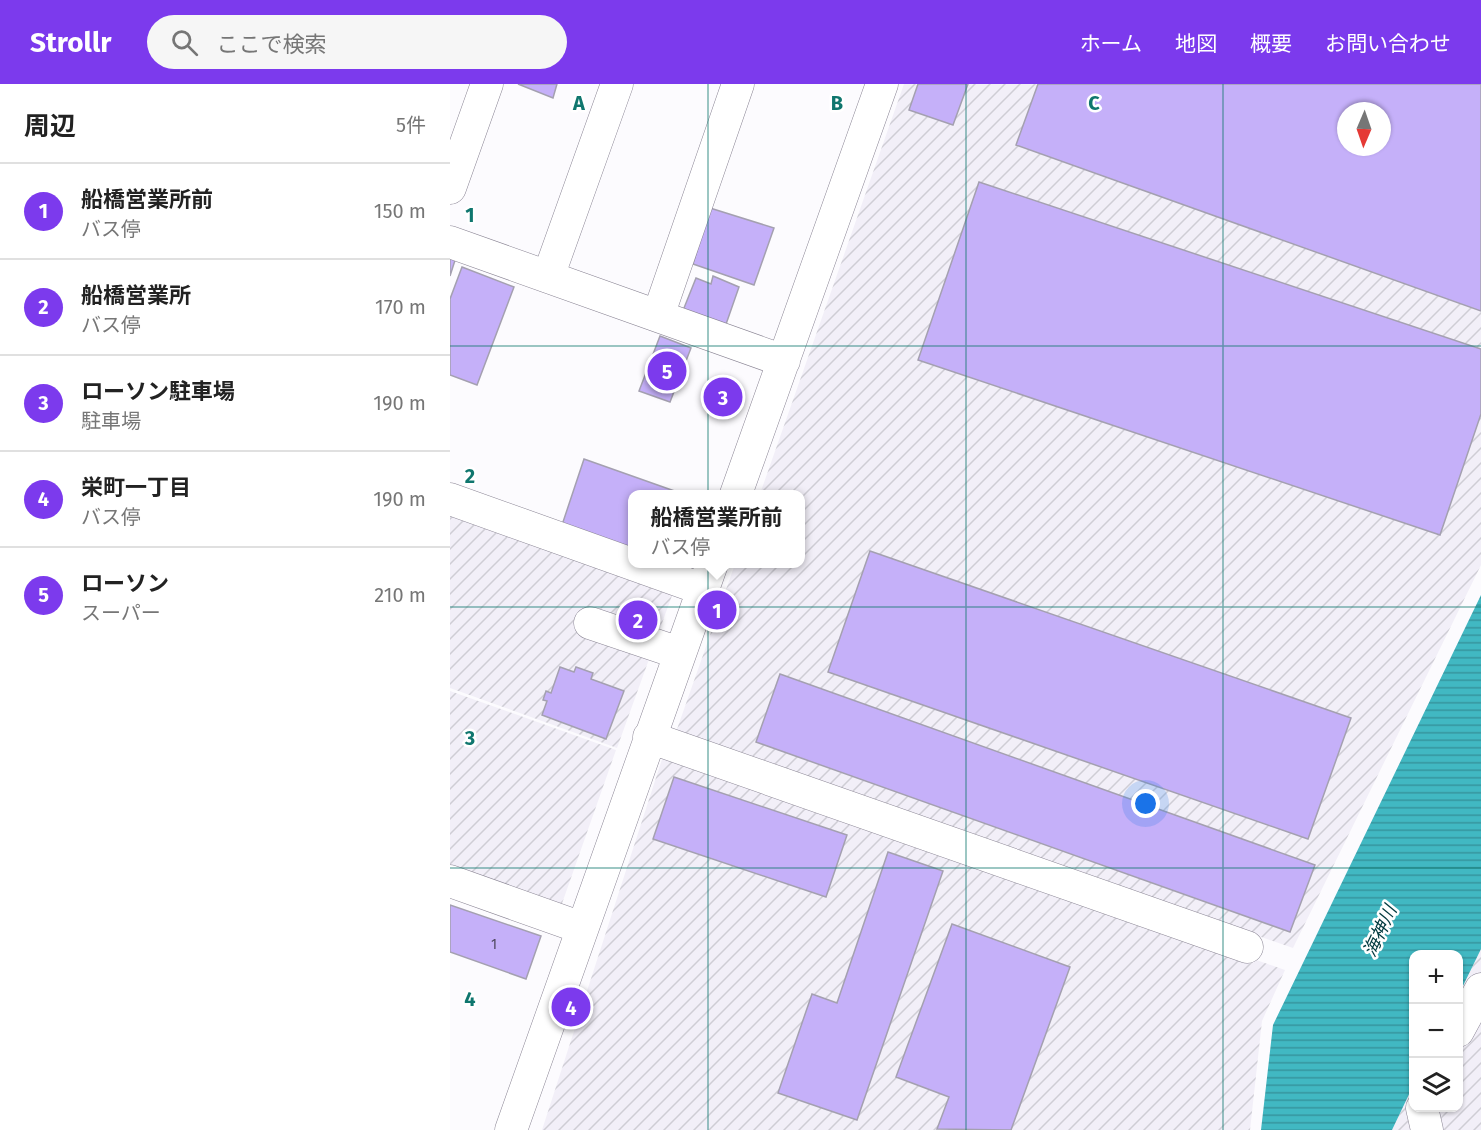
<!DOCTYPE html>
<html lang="ja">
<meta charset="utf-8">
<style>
body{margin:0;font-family:"Fira Sans","Noto Sans JP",sans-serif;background:#f6f6f6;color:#222}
.controls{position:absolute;right:18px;bottom:18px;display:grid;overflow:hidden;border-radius:12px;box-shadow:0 2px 4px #0004}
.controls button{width:54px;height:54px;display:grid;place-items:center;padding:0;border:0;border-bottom:2px solid #e0e0e0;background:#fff;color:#222;font:30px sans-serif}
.compass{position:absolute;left:887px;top:18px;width:54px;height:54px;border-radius:50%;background:#fff;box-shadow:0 2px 4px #0004;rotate:182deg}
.you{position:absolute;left:696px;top:720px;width:21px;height:21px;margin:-15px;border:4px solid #fff;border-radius:50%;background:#1a73e8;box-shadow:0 0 0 9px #1a73e833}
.badge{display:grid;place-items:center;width:39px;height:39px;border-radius:50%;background:#7c3aed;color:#fff;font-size:20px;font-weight:700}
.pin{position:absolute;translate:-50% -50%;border:3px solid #fff;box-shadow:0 2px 6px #0006}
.popup{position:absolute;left:178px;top:406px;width:177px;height:78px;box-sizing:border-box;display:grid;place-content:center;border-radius:12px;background:#fff;filter:drop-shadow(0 2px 4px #0005);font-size:20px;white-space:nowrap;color:#767676}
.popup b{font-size:22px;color:#222}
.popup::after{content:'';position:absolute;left:50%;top:100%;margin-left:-12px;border:12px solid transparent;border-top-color:#fff}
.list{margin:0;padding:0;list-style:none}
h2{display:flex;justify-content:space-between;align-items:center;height:78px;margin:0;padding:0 24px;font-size:26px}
h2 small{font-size:20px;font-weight:400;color:#767676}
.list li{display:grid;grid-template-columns:39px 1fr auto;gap:18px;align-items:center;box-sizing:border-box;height:96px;padding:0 24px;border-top:2px solid #e0e0e0}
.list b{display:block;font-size:22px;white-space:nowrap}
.list p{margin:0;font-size:20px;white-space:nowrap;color:#767676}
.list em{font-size:20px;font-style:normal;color:#767676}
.icon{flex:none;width:33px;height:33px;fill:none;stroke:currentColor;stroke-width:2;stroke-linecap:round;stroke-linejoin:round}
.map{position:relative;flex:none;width:1031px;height:1046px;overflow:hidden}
header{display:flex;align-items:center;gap:36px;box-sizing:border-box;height:84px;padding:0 30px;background:#7c3aed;color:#fff}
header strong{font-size:28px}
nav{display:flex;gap:33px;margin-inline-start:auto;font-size:21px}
.search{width:420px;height:54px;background:#f6f6f6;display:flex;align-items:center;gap:15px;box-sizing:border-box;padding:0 21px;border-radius:33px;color:#767676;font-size:22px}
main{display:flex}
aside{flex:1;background:#fff}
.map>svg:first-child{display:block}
</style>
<header>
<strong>Strollr</strong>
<div class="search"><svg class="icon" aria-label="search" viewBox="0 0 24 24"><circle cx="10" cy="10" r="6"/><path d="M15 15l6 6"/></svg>ここで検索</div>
<nav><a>ホーム</a><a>地図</a><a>概要</a><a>お問い合わせ</a></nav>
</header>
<main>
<aside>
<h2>周辺<small>5件</small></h2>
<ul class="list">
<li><span class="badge">1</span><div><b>船橋営業所前</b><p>バス停</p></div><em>150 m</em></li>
<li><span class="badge">2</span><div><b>船橋営業所</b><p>バス停</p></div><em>170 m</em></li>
<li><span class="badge">3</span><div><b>ローソン駐車場</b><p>駐車場</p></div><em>190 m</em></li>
<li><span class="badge">4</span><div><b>栄町一丁目</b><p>バス停</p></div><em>190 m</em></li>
<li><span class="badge">5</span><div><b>ローソン</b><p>スーパー</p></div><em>210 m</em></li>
</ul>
</aside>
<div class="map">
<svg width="1031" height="1046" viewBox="0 0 1031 1046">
<defs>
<pattern id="industrial-furrows" width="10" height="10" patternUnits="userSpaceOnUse" patternTransform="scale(1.5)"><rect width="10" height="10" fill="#f2eff8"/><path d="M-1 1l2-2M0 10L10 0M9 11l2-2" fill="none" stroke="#cfcdd5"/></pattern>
<pattern id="water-rules" width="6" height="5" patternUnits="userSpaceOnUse" patternTransform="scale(1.5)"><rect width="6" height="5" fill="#41b8c2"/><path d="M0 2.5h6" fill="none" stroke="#36959e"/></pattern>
</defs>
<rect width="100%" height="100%" fill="#fcfbfe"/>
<path fill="url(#industrial-furrows)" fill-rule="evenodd" d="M 454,0 L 1031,0 L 1031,481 L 843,864 L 226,648 L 285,480 L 351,480 L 351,410 L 310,410 ZM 896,27 L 932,27 L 932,63 L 896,63 Z
M 0,427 L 224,506 L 167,664 L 0,604 Z
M 0,607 L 166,666 L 109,828 L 0,788 Z
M 214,669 L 835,886 L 812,937 L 800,1046 L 92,1046 Z
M 1031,865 L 1031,1046 L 942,1046 L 963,1002 L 964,1024 L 1008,1024 L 1009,910 Z"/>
<path fill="url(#water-rules)" d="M 1031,511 L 1031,865 L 1009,910 L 1008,870 L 964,870 L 963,1002 L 942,1046 L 811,1046 L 823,941 Z"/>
<path fill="#c5b0f9" stroke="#a4a0b0" stroke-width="1.5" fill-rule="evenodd" d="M 68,0 L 107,0 L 103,14 Z
M 468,0 L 518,0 L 503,41 L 459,26 Z
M 588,0 L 1031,0 L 1031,227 L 566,61 ZM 896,27 L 932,27 L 932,63 L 896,63 Z
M 529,98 L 1031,265 L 1031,330 L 990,451 L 468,276 Z
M 260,124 L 324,144 L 304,201 L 243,180 Z
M 0,167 L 7,170 L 0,192 Z
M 12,183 L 64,203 L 27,301 L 0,291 L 0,215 Z
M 263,192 L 289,203 L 274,246 L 232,229 L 246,194 L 261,200 Z
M 210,252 L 241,264 L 220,318 L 189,307 Z
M 134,375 L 233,410 L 183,410 L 183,467 L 112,441 Z
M 420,467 L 901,634 L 858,755 L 378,588 Z
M 110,583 L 124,588 L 126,583 L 143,589 L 141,595 L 174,607 L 156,655 L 92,631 L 97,617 L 93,616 L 96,607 L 101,609 Z
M 330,590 L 865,781 L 840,848 L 306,658 Z
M 224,693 L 397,751 L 376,813 L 203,755 Z
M 438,768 L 493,787 L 407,1036 L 328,1009 L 362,910 L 387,919 Z
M 0,821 L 91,852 L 76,895 L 0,868 Z
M 502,840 L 620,883 L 561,1046 L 487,1045 L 499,1013 L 446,993 Z"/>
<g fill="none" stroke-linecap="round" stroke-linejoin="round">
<defs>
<path id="minor" d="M 0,104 L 37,0
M 0,158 L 334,277
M 98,193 L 167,0
M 208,232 L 288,0
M 286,410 L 432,0
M 0,415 L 252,505
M 140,539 L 229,569
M 199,653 L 797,863
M 0,797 L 132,844
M 1008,947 L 1031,905
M 972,1024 L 977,1046
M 61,1046 L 262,480"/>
</defs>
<use href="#minor" stroke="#8b8695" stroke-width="33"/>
<use href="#minor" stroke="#fff" stroke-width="32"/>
</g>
<path fill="none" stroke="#0f766e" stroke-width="1.5" stroke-opacity="0.55" d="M 258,0 L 258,1046M 516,0 L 516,1046M 773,0 L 773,1046M 0,262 L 1031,262M 0,523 L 1031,523M 0,784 L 1031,784"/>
<g text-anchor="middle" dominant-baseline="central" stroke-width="5" stroke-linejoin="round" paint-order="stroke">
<g font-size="14" fill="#4e485e">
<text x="44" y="860">1</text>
</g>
<g font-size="18" font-style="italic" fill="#00393e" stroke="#fff">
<text transform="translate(930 847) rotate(-65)">海神川</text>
</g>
</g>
<g font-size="20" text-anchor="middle" font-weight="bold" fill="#0f766e" stroke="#fff" stroke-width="5" stroke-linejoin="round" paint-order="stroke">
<text x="129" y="26">A</text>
<text x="387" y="26">B</text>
<text x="644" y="26">C</text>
<text x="20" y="138">1</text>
<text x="20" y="399">2</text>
<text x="20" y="661">3</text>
<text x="20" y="922">4</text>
</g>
</svg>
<div class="controls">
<button>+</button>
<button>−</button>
<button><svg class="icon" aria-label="layers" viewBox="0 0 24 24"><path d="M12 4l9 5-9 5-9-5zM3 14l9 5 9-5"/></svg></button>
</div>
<svg class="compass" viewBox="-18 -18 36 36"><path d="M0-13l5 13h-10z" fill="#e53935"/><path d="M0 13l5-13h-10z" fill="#767676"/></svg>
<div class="you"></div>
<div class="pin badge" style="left:267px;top:526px">1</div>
<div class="popup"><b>船橋営業所前</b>バス停</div>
<div class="pin badge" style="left:188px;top:536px">2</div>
<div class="pin badge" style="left:273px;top:313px">3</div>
<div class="pin badge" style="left:121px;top:923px">4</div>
<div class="pin badge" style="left:217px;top:287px">5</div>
</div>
</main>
